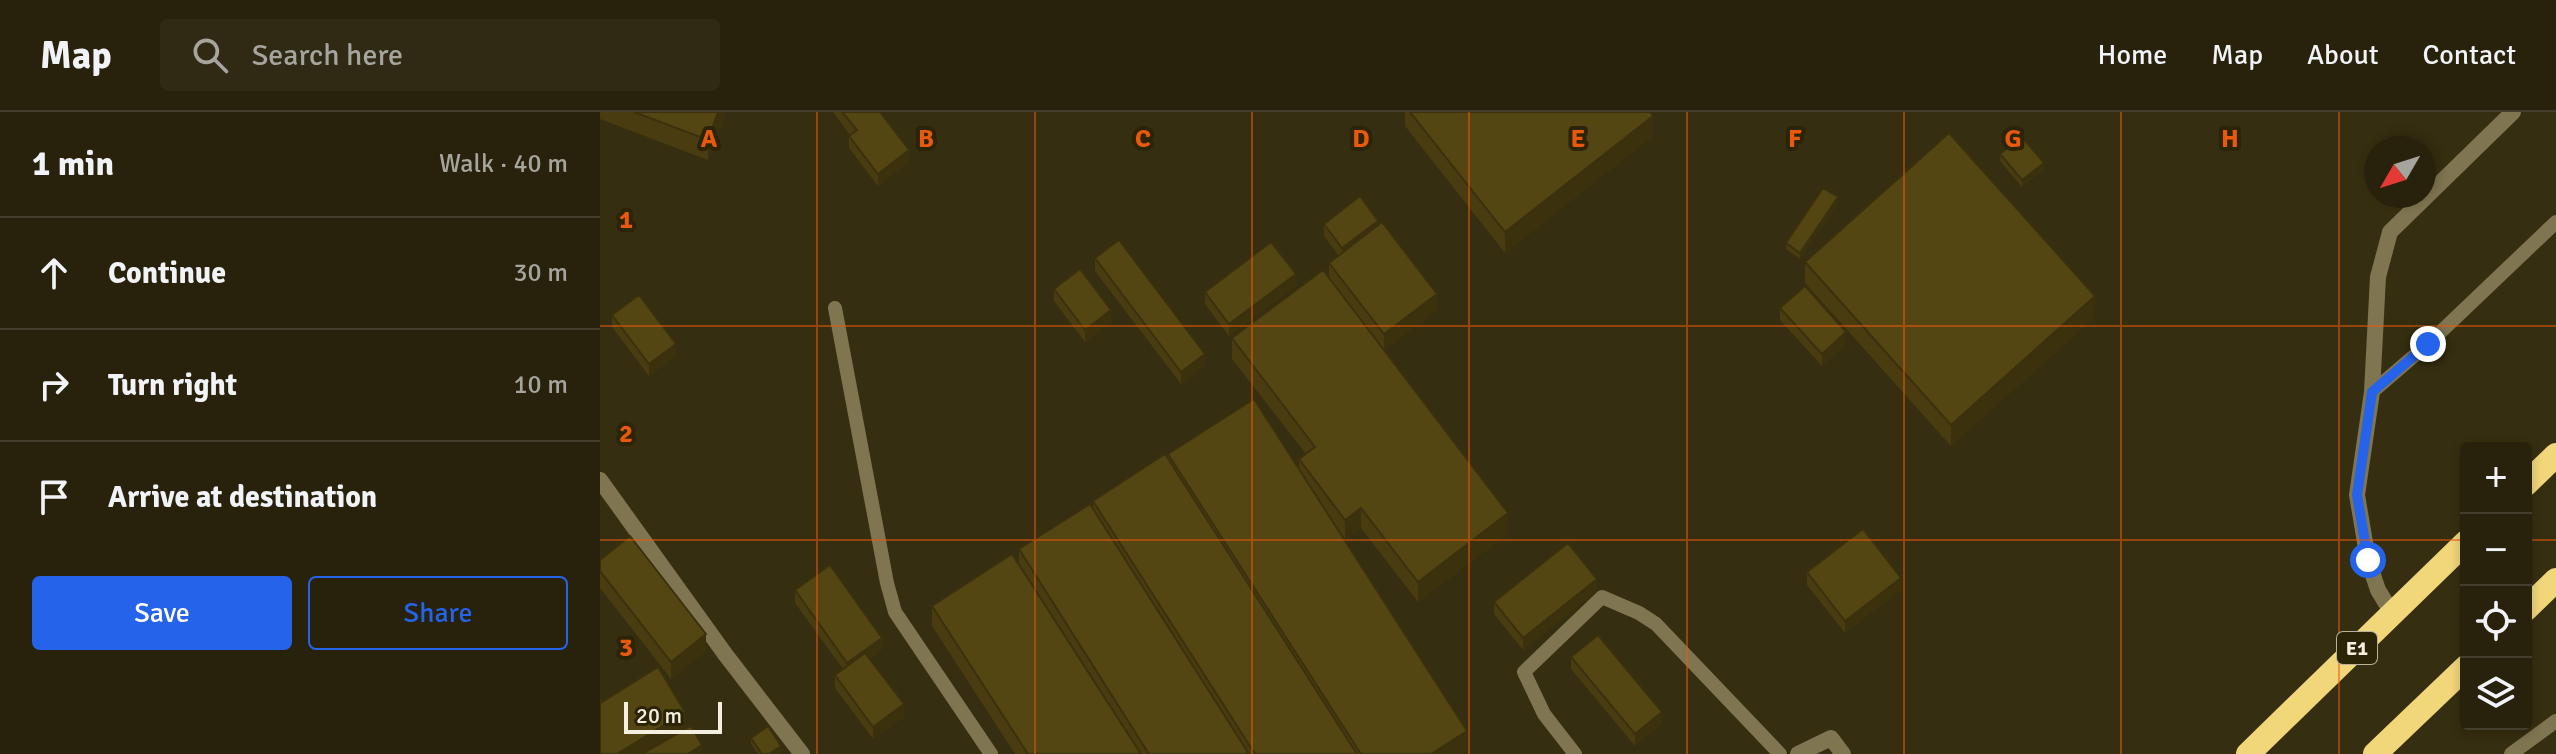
<!DOCTYPE html>
<meta charset="utf-8">
<style>
body{margin:0;font-family:Signika,sans-serif;background:#302a15;color:#f1f3f6}
.controls{position:absolute;right:24px;bottom:24px;display:grid;overflow:hidden;border-radius:8px;box-shadow:0 4px 12px #0003}
.controls button{width:72px;height:72px;display:grid;place-items:center;padding:0;border:0;border-bottom:2px solid #443f2d;background:#28220c;color:#f1f3f6;font:40px sans-serif}
.compass{position:absolute;left:1764px;top:24px;width:72px;height:72px;border-radius:50%;background:#28220c;box-shadow:0 4px 12px #0003;rotate:231deg}
.scale{position:absolute;left:24px;bottom:20px;width:98px;box-sizing:border-box;padding-left:8px;border:4px solid #f4efde;border-top:0;font-size:22px;line-height:28px;white-space:nowrap;color:#f4efde;-webkit-text-stroke:6px #2c2406;paint-order:stroke}
.stop{position:absolute;width:24px;height:24px;margin:-18px;border:6px solid #2563eb;border-radius:50%;background:#fff}
.stop.end{background:#2563eb;border-color:#fff;box-shadow:0 2px 8px #0008}
.list{margin:0;padding:0;list-style:none}
h2{display:flex;justify-content:space-between;align-items:center;height:104px;margin:0;padding:0 32px;font-size:34px}
h2 small{font-size:26px;font-weight:400;color:#a5a49d}
.list li{display:grid;grid-template-columns:52px 1fr auto;gap:24px;align-items:center;box-sizing:border-box;height:112px;padding:0 32px;border-top:2px solid #443f2d}
.list b{display:block;font-size:30px;white-space:nowrap}
.list em{font-size:26px;font-style:normal;color:#a5a49d}
.actions{display:flex;gap:16px;padding:24px 32px}
.actions a{flex:1;padding:18px 0;border:2px solid #2563eb;border-radius:8px;text-align:center;font-size:28px;color:#2563eb}
.actions .main{background:#2563eb;color:#fff}
.icon{flex:none;width:44px;height:44px;fill:none;stroke:currentColor;stroke-width:2;stroke-linecap:round;stroke-linejoin:round}
.map{position:relative;flex:none;width:1956px;height:642px;overflow:hidden}
header{display:flex;align-items:center;gap:48px;box-sizing:border-box;height:112px;padding:0 40px;background:#28220c;border-bottom:2px solid #443f2d}
header strong{font-size:38px}
nav{display:flex;gap:44px;margin-inline-start:auto;font-size:28px}
.search{width:560px;height:72px;background:#302a15;display:flex;align-items:center;gap:20px;box-sizing:border-box;padding:0 28px;border-radius:8px;color:#a5a49d;font-size:30px}
main{display:flex}
aside{flex:1;background:#28220c}
.map>svg:first-child{display:block}
</style>
<header>
<strong>Map</strong>
<div class="search"><svg class="icon" aria-label="search" viewBox="0 0 24 24"><circle cx="10" cy="10" r="6"/><path d="M15 15l6 6"/></svg>Search here</div>
<nav><a>Home</a><a>Map</a><a>About</a><a>Contact</a></nav>
</header>
<main>
<aside>
<h2>1 min<small>Walk · 40 m</small></h2>
<ul class="list">
<li><svg class="icon" aria-label="ahead" viewBox="0 0 24 24"><path d="M12 20V5M6 11l6-6 6 6"/></svg><div><b>Continue</b></div><em>30 m</em></li>
<li><svg class="icon" aria-label="right" viewBox="0 0 24 24"><path d="M7 20v-9h11M14 6l5 5-5 5"/></svg><div><b>Turn right</b></div><em>10 m</em></li>
<li><svg class="icon" aria-label="arrive" viewBox="0 0 24 24"><path d="M6 21V4h12l-3 4 3 4H6"/></svg><div><b>Arrive at destination</b></div></li>
</ul>
<div class="actions"><a class="main">Save</a><a>Share</a></div>
</aside>
<div class="map">
<svg width="1956" height="642" viewBox="0 0 1956 642">
<rect width="100%" height="100%" fill="#362e10"/>
<g fill="none" stroke-linecap="round" stroke-linejoin="round">
<path stroke="#7f7551" stroke-width="14" d="M 235,196 L 287,471 L 295,500 L 391,642
M 1772,280 L 1828,232 L 1956,110
M 975,642 L 944,602 L 924,560 L 1002,485 L 1039,501 L 1056,512 L 1180,642
M 1911,642 L 1956,609"/>
<path stroke="#7f7551" stroke-width="16" d="M 0,368 L 125,542 L 202,642
M 1792,501 L 1778,478 L 1768,448 L 1757,383 L 1772,280 L 1778,165 L 1790,120 L 1913,0
M 1198,642 L 1231,626 L 1243,642"/>
<path stroke="#f1d67a" stroke-width="24" d="M 1926,372 L 1956,343
M 1926,497 L 1956,468
M 1648,642 L 1866,430
M 1775,642 L 1866,555"/>
</g>
<path fill="#483c10" d="M 0,0 L 126,0 L 108,48 L 0,7 Z
M 233,0 L 280,0 L 309,50 L 278,74 L 249,36 L 249,24 L 250,23 Z
M 805,0 L 1050,0 L 1053,24 L 905,141 L 805,14 Z
M 1400,42 L 1444,57 L 1422,75 L 1400,49 Z
M 1238,91 L 1200,147 L 1186,137 L 1186,131 Z
M 724,112 L 778,114 L 837,198 L 784,238 L 908,422 L 818,490 L 761,416 L 745,428 L 867,639 L 863,642 L 415,642 L 332,514 L 332,494 L 419,452 L 419,437 L 493,397 L 493,389 L 568,347 L 568,342 L 699,357 L 699,347 L 706,342 L 632,247 L 632,226 L 729,166 L 729,151 L 739,144 L 724,124 Z
M 495,146 L 605,254 L 581,272 L 495,159 Z
M 1205,150 L 1495,205 L 1351,334 L 1205,171 Z
M 696,174 L 629,224 L 605,192 L 605,180 Z
M 454,177 L 511,210 L 485,230 L 454,189 Z
M 1180,196 L 1246,232 L 1222,254 L 1180,208 Z
M 12,203 L 76,244 L 49,264 L 12,215 Z
M 0,448 L 106,539 L 71,567 L 0,476 Z
M 1207,460 L 1301,478 L 1245,521 L 1207,473 Z
M 195,478 L 282,538 L 270,547 L 304,605 L 273,627 L 235,576 L 235,563 L 243,557 L 195,491 Z
M 997,479 L 923,538 L 894,502 L 894,490 Z
M 971,545 L 1062,612 L 1035,634 L 971,557 Z
M 151,626 L 181,640 L 178,642 L 158,642 L 151,632 Z"/>
<path fill="#3b310d" d="M 118,0 L 126,0 L 108,48 L 108,28 Z
M 1053,4 L 1053,24 L 905,141 L 905,120 Z
M 309,38 L 309,50 L 278,74 L 278,62 Z
M 1444,51 L 1444,57 L 1422,75 L 1422,68 Z
M 1238,85 L 1238,91 L 1200,147 L 1200,141 Z
M 778,109 L 778,121 L 742,148 L 742,136 Z
M 696,162 L 696,174 L 629,224 L 629,212 Z
M 837,182 L 837,198 L 784,239 L 784,222 Z
M 1495,184 L 1495,205 L 1351,334 L 1351,313 Z
M 511,198 L 511,210 L 485,230 L 485,218 Z
M 1246,220 L 1246,232 L 1222,254 L 1222,242 Z
M 76,232 L 76,244 L 49,264 L 49,252 Z
M 605,242 L 605,254 L 581,272 L 581,260 Z
M 761,396 L 761,416 L 745,428 L 745,408 Z
M 908,401 L 908,422 L 818,490 L 818,470 Z
M 1301,466 L 1301,478 L 1245,521 L 1245,509 Z
M 997,467 L 997,479 L 923,538 L 923,526 Z
M 106,522 L 106,539 L 71,567 L 71,550 Z
M 282,526 L 282,538 L 247,563 L 247,551 Z
M 304,592 L 304,605 L 273,627 L 273,615 Z
M 85,600 L 85,620 L 50,642 L 17,642 Z
M 1062,600 L 1062,612 L 1035,634 L 1035,622 Z
M 867,619 L 867,639 L 863,642 L 831,642 Z
M 102,633 L 102,642 L 88,642 Z
M 181,634 L 181,640 L 178,642 L 169,642 Z"/>
<path fill="#544613" stroke="#3b310d" stroke-width="2" d="M 34,0 L 118,0 L 108,28 Z
M 242,0 L 280,0 L 309,38 L 278,62 L 249,24 L 257,18 Z
M 810,0 L 1050,0 L 1053,4 L 905,120 Z
M 1349,21 L 1495,184 L 1351,313 L 1205,150 Z
M 1422,25 L 1444,51 L 1422,68 L 1400,42 Z
M 1223,76 L 1238,85 L 1200,141 L 1186,131 Z
M 760,84 L 778,109 L 742,136 L 724,112 Z
M 782,110 L 837,182 L 784,222 L 729,151 Z
M 519,128 L 605,242 L 581,260 L 495,146 Z
M 671,130 L 696,162 L 629,212 L 605,180 Z
M 480,157 L 511,198 L 485,218 L 454,177 Z
M 723,158 L 908,401 L 818,470 L 761,396 L 745,408 L 699,347 L 715,335 L 632,226 Z
M 1205,174 L 1246,220 L 1222,242 L 1180,196 Z
M 39,183 L 76,232 L 49,252 L 12,203 Z
M 654,287 L 867,619 L 831,642 L 761,642 L 568,342 Z
M 565,342 L 757,642 L 655,642 L 493,389 Z
M 490,392 L 649,642 L 549,642 L 419,437 Z
M 1263,417 L 1301,466 L 1245,509 L 1207,460 Z
M 30,424 L 106,522 L 71,550 L 0,459 L 0,448 Z
M 968,431 L 997,467 L 923,526 L 894,490 Z
M 412,442 L 541,642 L 428,642 L 332,494 Z
M 230,453 L 282,526 L 247,551 L 195,478 Z
M 998,523 L 1062,600 L 1035,622 L 971,545 Z
M 265,541 L 304,592 L 273,615 L 235,563 Z
M 58,555 L 85,600 L 17,642 L 0,642 L 0,586 L 2,590 Z
M 91,614 L 102,633 L 88,642 L 42,642 Z
M 168,614 L 181,634 L 169,642 L 162,642 L 151,626 Z"/>
<g fill="none" stroke-linecap="round" stroke-linejoin="round">
<path stroke="#2563eb" stroke-width="10" d="M 1768,448 L 1757,383 L 1772,280 L 1828,232"/>
</g>
<path fill="none" stroke="#e8590c" stroke-width="2" stroke-opacity="0.55" d="M 217,0 L 217,642M 435,0 L 435,642M 652,0 L 652,642M 869,0 L 869,642M 1087,0 L 1087,642M 1304,0 L 1304,642M 1521,0 L 1521,642M 1739,0 L 1739,642M 0,214 L 1956,214M 0,428 L 1866,428M 1926,428 L 1956,428"/>
<g text-anchor="middle" dominant-baseline="central" stroke-width="8" stroke-linejoin="round" paint-order="stroke">
<rect fill="#2c2406" stroke="#b8b29d" stroke-width="2" x="1737" y="520" width="40" height="32" rx="6"/>
<g font-size="20" font-weight="bold" fill="#f4efde">
<text x="1757" y="536">E1</text>
</g>
</g>
<g font-size="26" text-anchor="middle" font-weight="bold" fill="#e8590c" stroke="#2c2406" stroke-width="8" stroke-linejoin="round" paint-order="stroke">
<text x="109" y="35">A</text>
<text x="326" y="35">B</text>
<text x="543" y="35">C</text>
<text x="761" y="35">D</text>
<text x="978" y="35">E</text>
<text x="1195" y="35">F</text>
<text x="1413" y="35">G</text>
<text x="1630" y="35">H</text>
<text x="26" y="116">1</text>
<text x="26" y="330">2</text>
<text x="26" y="544">3</text>
</g>
</svg>
<div class="controls">
<button>+</button>
<button>−</button>
<button><svg class="icon" aria-label="locate" viewBox="0 0 24 24"><circle cx="12" cy="12" r="6"/><path d="M12 2v4M12 18v4M2 12h4M18 12h4"/></svg></button>
<button><svg class="icon" aria-label="layers" viewBox="0 0 24 24"><path d="M12 4l9 5-9 5-9-5zM3 14l9 5 9-5"/></svg></button>
</div>
<svg class="compass" viewBox="-18 -18 36 36"><path d="M0-13l5 13h-10z" fill="#e53935"/><path d="M0 13l5-13h-10z" fill="#a5a49d"/></svg>
<div class="scale">20 m</div>
<div class="stop" style="left:1768px;top:448px"></div>
<div class="stop end" style="left:1828px;top:232px"></div>
</div>
</main>
